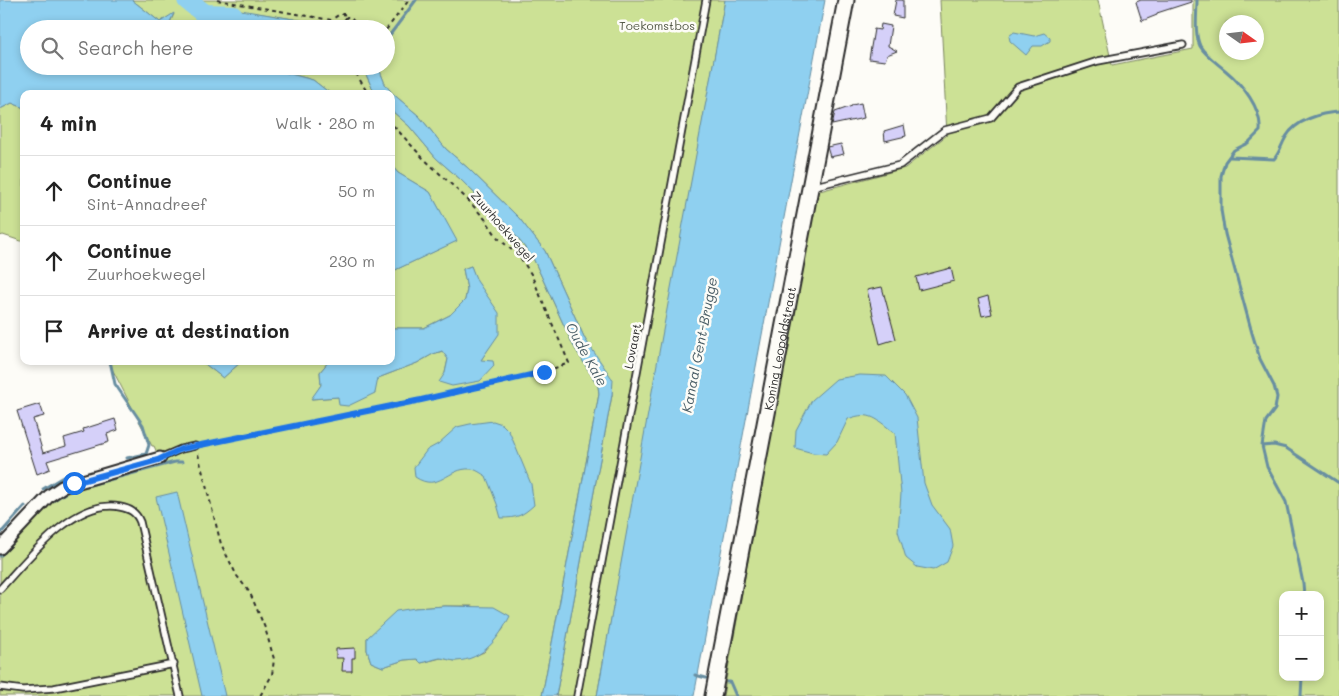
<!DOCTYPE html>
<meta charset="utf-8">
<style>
body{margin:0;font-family:Mali,sans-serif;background:#f2f2f2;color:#222}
.controls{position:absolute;right:15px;bottom:15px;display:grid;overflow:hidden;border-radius:10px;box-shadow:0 2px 8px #0003}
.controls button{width:45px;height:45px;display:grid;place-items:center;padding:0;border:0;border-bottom:1px solid #e0e0e0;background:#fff;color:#222;font:25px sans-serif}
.compass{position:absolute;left:1219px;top:15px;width:45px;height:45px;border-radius:50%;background:#fff;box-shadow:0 2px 8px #0003;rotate:104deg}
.stop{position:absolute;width:15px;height:15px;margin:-11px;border:4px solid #1a73e8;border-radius:50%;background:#fff}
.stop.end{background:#1a73e8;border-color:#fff;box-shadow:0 1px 5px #0008}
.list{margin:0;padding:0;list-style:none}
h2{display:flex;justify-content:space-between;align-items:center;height:65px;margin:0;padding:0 20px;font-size:21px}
h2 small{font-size:16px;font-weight:400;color:#767676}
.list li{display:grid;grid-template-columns:32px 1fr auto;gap:15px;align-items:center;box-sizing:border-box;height:70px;padding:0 20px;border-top:1px solid #e0e0e0}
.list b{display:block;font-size:19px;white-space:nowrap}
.list p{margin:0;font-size:16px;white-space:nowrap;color:#767676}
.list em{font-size:16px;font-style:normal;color:#767676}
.icon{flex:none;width:28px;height:28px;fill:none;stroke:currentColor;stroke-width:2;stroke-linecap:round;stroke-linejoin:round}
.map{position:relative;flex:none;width:1339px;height:696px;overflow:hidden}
.search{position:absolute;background:#fff;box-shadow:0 2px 8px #0003;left:20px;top:20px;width:375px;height:55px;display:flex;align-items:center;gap:12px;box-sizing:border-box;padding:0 18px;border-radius:28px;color:#767676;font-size:19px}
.panel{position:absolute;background:#fff;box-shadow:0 2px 8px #0003;left:20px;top:90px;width:375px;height:275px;border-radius:10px}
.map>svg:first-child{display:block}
</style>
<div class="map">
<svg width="1339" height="696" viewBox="0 0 1339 696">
<rect width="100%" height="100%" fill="#fdfcf7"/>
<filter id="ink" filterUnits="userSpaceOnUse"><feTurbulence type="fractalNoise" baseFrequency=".02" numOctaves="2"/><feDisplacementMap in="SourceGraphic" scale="10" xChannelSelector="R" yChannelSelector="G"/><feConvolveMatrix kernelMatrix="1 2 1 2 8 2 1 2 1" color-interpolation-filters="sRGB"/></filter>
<g filter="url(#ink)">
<path fill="#cce195" stroke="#7c8660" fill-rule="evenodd" d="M 132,0 L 725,0 L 597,696 L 556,696 L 612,395 L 612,383 L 585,339 L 545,251 L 519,218 L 469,169 L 446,149 L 419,116 L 392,93 L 385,84 L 378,66 L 386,66 L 386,29 L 336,29 L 317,23 L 257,13 L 206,14 L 227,21 L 274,29 L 167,29 L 174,14 L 160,22 Z
M 940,0 L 1098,0 L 1112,65 L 1193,49 L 1193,0 L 1339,0 L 1339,696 L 723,696 L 816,192 L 905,168 L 947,135 ZM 1226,22 L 1256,22 L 1256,52 L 1226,52 ZM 1283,595 L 1320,595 L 1320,677 L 1283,677 Z
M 261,66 L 362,66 L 375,94 L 331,94 L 313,80 Z
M 12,103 L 24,108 L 24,242 L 3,235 L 0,236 L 0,109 Z
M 391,110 L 409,126 L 436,158 L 460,179 L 509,227 L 533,258 L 573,345 L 598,386 L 599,394 L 542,696 L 0,696 L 0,551 L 64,489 L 161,462 L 154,446 L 152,446 L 108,361 L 201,361 L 223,378 L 242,361 L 329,361 L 320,372 L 321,385 L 312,399 L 338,397 L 378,378 L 417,363 L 433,354 L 443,351 L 448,359 L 445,373 L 481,360 L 498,334 L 486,296 L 476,281 L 471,266 L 463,269 L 467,289 L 465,300 L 450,315 L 424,328 L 391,328 L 391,272 L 456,241 L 430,192 L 398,173 L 391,165 ZM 445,606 L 472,606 L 504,628 L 484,652 L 472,657 L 455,661 L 441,658 L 421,663 L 417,659 L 404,660 L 383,667 L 371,662 L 367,650 L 367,638 L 381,627 L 415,608 Z"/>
<path fill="#8fd0f0" stroke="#678ea1" d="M 0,0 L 132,0 L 160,22 L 174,13 L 167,29 L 29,29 L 29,66 L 261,66 L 313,80 L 331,94 L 24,94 L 24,108 L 12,103 L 0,109 Z
M 725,0 L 825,0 L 694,696 L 597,696 L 662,336 Z
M 229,8 L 317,23 L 336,29 L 274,29 L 227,21 L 205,14 Z
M 1014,32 L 1034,36 L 1044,33 L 1050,38 L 1050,41 L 1042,46 L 1033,46 L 1026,55 L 1010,41 L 1009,36 Z
M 362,66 L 378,66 L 385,84 L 392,93 L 419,116 L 446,149 L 469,169 L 519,218 L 545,251 L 585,339 L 613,380 L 612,395 L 556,696 L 542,696 L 599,394 L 598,386 L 573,345 L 533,258 L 509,227 L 460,179 L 436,158 L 409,126 L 391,110 L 391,94 L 375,94 Z
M 391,165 L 398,173 L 430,192 L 457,241 L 391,272 Z
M 471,266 L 477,281 L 499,313 L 499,334 L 481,360 L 493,361 L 494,366 L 480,381 L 452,386 L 439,382 L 445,373 L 448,359 L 442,351 L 433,354 L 417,363 L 378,378 L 375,393 L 348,406 L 339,405 L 338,397 L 311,399 L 321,385 L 320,372 L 329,361 L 391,361 L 391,328 L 424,328 L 450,315 L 465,300 L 467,289 L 463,269 Z
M 201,361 L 242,361 L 223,378 Z
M 860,375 L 886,376 L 905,395 L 917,418 L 924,483 L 932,505 L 950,529 L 953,546 L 947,562 L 933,570 L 917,567 L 906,558 L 898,531 L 901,494 L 895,433 C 877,420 871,410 848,419 L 837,442 L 826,454 L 813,453 L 795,448 L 796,430 L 812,400 L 836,379 Z
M 493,421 L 502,424 L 509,431 L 531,484 L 534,505 C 522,516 517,518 501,518 L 497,504 L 486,476 C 482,474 476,469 471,469 C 448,467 439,493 415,477 L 414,467 L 427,450 L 438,444 L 457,427 L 470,424 Z
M 177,492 L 225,696 L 202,696 L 156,497 Z
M 445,606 L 494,607 L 510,616 C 499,638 483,660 456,661 C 450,661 445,658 440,658 C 434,659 427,662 421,663 L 417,659 L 404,660 L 383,667 L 371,662 L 367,650 L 367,638 L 396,611 L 415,608 Z"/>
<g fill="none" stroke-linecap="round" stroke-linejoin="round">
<path stroke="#678ea1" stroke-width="3" d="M 1197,0 C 1197,14 1194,33 1200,46 C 1205,55 1217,63 1225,70 C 1242,84 1262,108 1260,131 L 1248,143 L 1234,150 L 1225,162 L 1221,176 L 1221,210 L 1225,234 L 1252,333 L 1260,359 L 1274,386 L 1277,397 L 1275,409 L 1266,421 L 1262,446 L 1267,467 L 1286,502 L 1303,583 L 1304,595
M 386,40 L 416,0
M 1230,157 L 1274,159 C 1280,152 1281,145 1286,137 C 1296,120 1320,113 1339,112
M 110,361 L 115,384 L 143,425 L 149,445 L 146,454 L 127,458
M 1262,446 L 1274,445 L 1286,448 L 1339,483
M 86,486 L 175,462 L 182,462
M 43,489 L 63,477
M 48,504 L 68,491
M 0,534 L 25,506
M 0,556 L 12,544
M 695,675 L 706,678
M 727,682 L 730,682 L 736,696
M 1301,696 L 1302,677"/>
<path stroke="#8fd0f0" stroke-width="20" d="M 187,0 L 205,14 L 233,15"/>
</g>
<path fill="#d5d0f9" stroke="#2b2b2b" d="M 896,0 L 903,0 L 903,18 L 893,16 Z
M 1141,0 L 1191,0 L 1191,2 L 1157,13 L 1157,15 L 1142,21 L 1136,2 Z
M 881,24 L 891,26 L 888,46 L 897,51 L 887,55 L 885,61 L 869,59 L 874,29 L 880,30 Z
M 861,103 L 864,118 L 832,125 L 835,112 L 852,106 L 852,105 Z
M 904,125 L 906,136 L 885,141 L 884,131 Z
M 841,144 L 844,154 L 830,157 L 827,147 Z
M 951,268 L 954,281 L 919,290 L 916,277 Z
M 882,287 L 896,339 L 880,344 L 867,290 Z
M 988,296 L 992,314 L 982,316 L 978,299 Z
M 40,404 L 44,416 L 33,419 L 43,453 L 66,446 L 64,438 L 84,432 L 83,429 L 115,419 L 118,430 L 107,434 L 109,442 L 47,461 L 50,469 L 37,474 L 17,411 Z
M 355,648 L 355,658 L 352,658 L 352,671 L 342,671 L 343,658 L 336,658 L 336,649 Z"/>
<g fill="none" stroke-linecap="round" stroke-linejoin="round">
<defs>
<path id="service" d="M 811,187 L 900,165 L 945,130 L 991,118 L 1018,87 L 1098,61 L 1183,45
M 160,458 L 181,449 L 195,446
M 0,589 C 28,559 74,498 120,507 C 130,509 136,512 140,522 L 180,696
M 0,687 L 23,690 L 54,688 L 174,664
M 577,696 L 706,0"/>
<path id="minor" d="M 0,548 L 49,496 L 62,487 L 160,458"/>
<g id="tertiary">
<path id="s1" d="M 713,696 L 846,0"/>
</g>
</defs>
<use href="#service" stroke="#2b2b2b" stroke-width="9"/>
<use href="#minor" stroke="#2b2b2b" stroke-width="15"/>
<use href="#tertiary" stroke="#2b2b2b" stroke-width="19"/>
<path stroke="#2b2b2b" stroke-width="2" stroke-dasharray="4 4" stroke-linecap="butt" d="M 217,0 L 331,20 L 340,14 L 344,14 L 345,19
M 345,19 L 347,17 L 350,17 L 360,29
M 343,29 L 345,19
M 386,30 L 409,0
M 352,66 L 368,94
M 202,445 L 491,385 L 544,372 L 569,363 L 531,274 L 520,257 L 498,238 L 485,219 L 467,199 L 423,158 L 391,123
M 198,454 L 221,544 L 237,576 L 250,593 L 265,628 L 274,659 L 272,675 L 260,696"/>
<use href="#service" stroke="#fdfcf7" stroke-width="5.5"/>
<use href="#minor" stroke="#fdfcf7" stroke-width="11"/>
<use href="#tertiary" stroke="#fdfcf7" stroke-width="15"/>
</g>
</g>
<g fill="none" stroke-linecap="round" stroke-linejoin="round" filter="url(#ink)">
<path stroke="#1a73e8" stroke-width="6" d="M 74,483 L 158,460 L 181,449 L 421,400 L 544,372"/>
</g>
<g text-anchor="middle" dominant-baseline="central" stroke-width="5" stroke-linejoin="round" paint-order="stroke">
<g font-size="12" fill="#535846" stroke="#fdfcf7">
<text x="657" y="25">Toekomstbos</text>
</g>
<g font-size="12" fill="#2b2b2b" stroke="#fdfcf7">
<text transform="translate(503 226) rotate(49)">Zuurhoekwegel</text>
<text transform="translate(632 346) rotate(-79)">Lovaart</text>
<text stroke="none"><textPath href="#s1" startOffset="354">Koning Leopoldstraat</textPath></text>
</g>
<g font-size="14" font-style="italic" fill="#495d66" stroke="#fdfcf7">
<text transform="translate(699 345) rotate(-79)">Kanaal Gent-Brugge</text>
<text transform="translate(587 354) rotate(61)">Oude Kale</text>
</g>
</g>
</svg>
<div class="controls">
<button>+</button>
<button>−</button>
</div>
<svg class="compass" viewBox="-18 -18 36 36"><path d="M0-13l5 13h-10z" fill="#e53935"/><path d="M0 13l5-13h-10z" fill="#767676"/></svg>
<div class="stop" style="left:74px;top:483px"></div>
<div class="stop end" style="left:544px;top:372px"></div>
<div class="search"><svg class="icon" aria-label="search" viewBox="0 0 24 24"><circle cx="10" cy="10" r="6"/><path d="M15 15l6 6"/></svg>Search here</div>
<section class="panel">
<h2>4 min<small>Walk · 280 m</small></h2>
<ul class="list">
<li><svg class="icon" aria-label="ahead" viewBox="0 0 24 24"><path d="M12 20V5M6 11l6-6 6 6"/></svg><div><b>Continue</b><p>Sint-Annadreef</p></div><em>50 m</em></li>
<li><svg class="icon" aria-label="ahead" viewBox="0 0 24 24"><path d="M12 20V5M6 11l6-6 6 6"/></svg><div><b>Continue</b><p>Zuurhoekwegel</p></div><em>230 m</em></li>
<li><svg class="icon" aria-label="arrive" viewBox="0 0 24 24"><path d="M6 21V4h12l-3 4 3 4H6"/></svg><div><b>Arrive at destination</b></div></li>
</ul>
</section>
</div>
